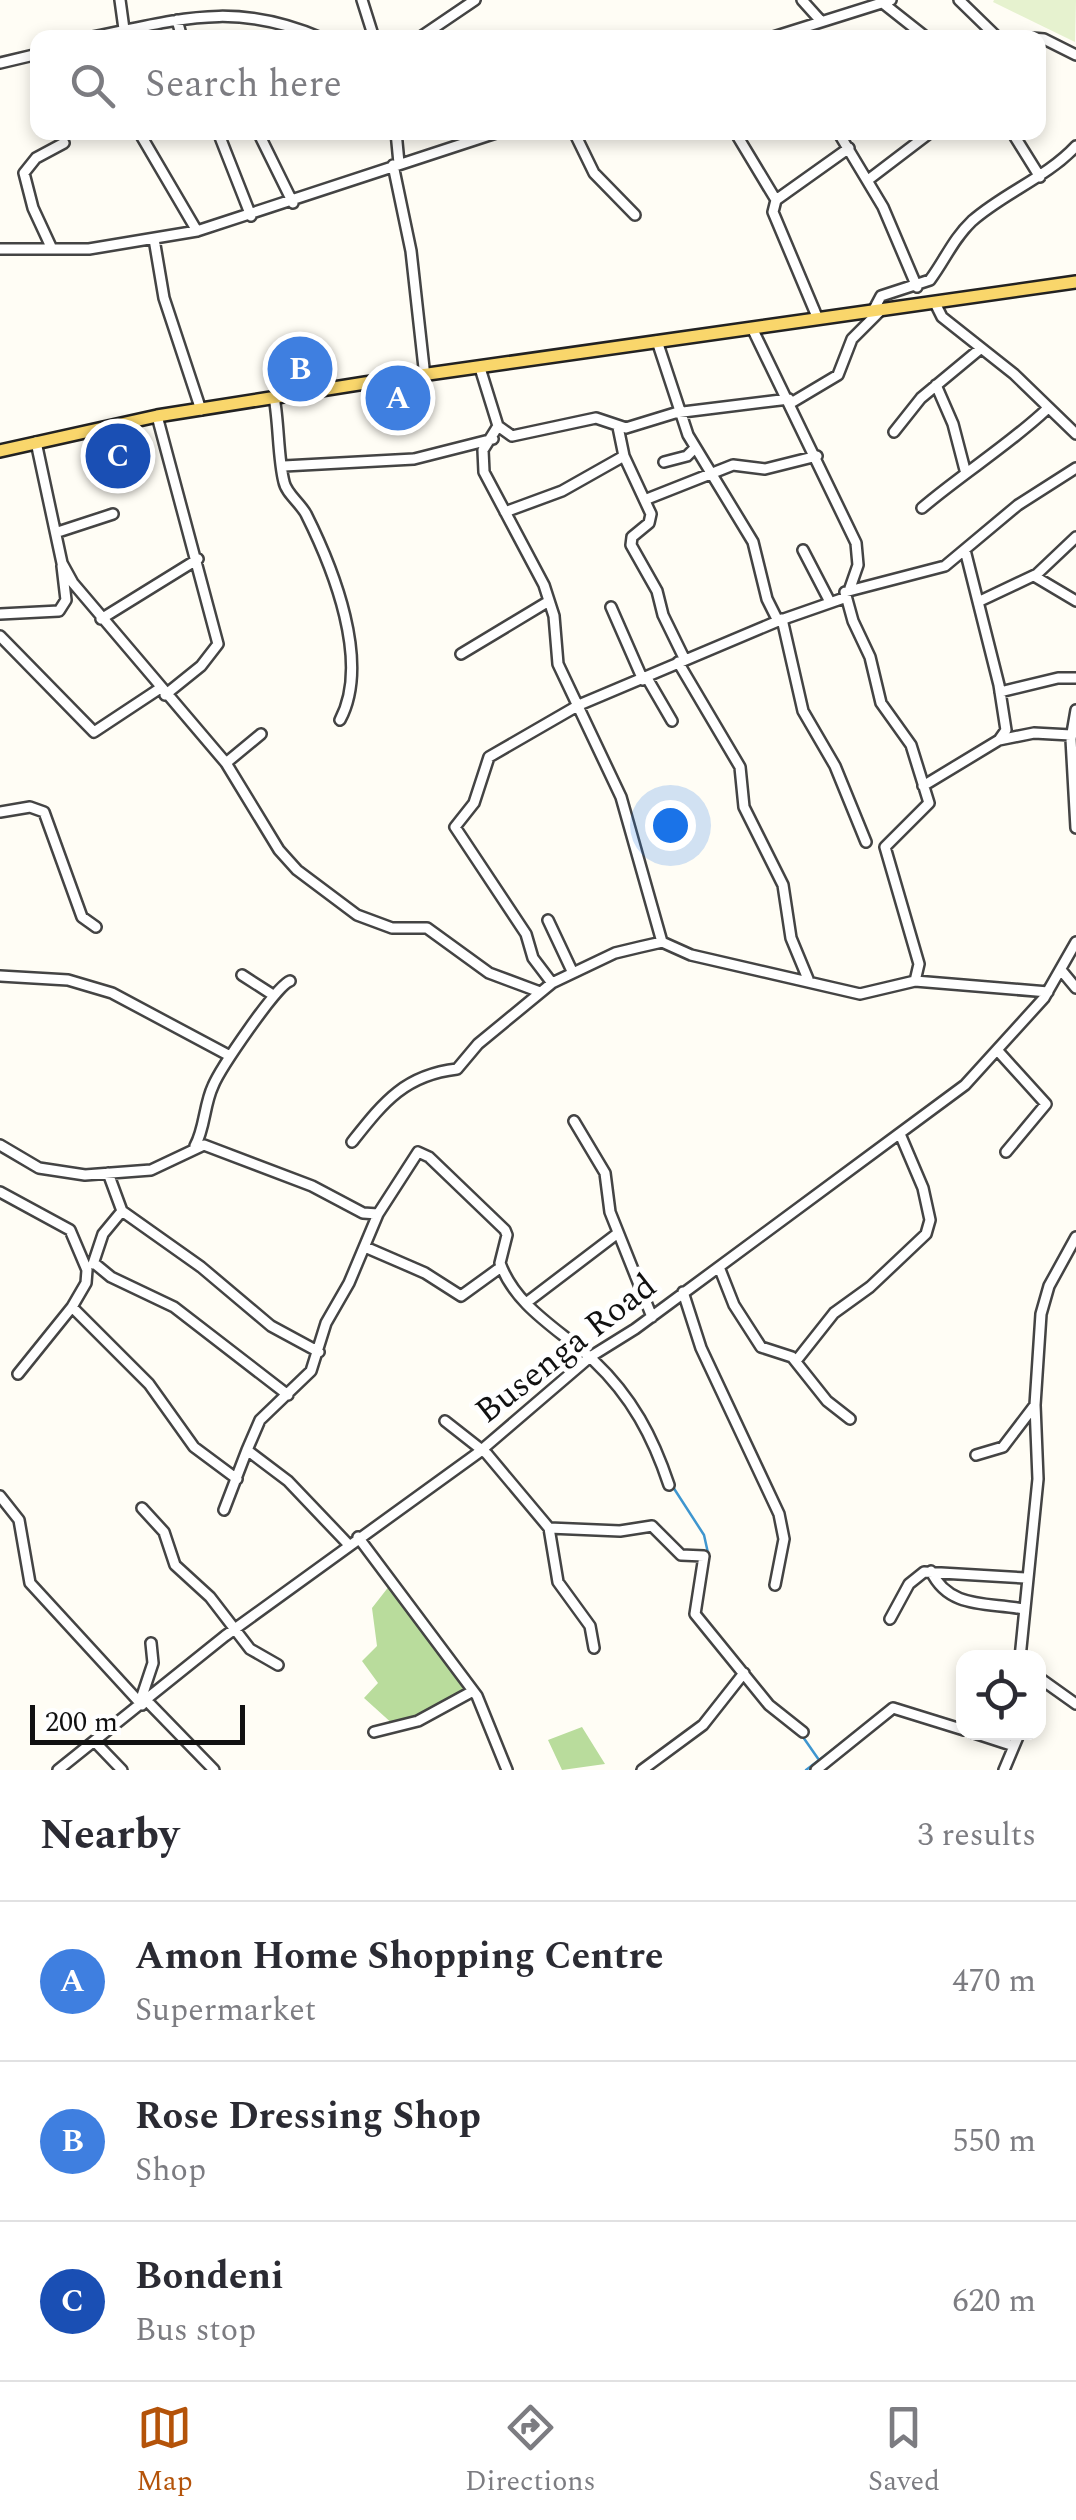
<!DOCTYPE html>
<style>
body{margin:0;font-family:Spectral,serif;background:#f2f2f3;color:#2b2b33}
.controls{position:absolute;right:30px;bottom:30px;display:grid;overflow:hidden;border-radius:20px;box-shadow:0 5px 15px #0003}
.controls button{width:90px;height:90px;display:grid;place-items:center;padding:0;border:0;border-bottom:2px solid #e1e1e2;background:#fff;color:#2b2b33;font:50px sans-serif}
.scale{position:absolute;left:30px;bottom:25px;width:215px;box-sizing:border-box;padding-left:10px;border:5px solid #111;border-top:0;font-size:28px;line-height:35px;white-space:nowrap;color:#111;-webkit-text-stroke:8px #fff;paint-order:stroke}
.you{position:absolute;left:670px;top:825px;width:35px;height:35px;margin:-25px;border:8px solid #fff;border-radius:50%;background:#1a73e8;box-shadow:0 0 0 15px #1a73e833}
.badge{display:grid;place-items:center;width:65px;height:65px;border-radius:50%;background:#b45309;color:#fff;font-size:32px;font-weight:700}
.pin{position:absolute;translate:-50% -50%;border:5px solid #fff;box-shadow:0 2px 10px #0006}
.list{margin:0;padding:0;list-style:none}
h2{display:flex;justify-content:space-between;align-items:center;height:130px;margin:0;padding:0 40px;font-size:42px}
h2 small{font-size:32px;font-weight:400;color:#7c7c81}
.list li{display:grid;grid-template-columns:65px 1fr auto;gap:30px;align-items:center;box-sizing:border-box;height:160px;padding:0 40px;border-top:2px solid #e1e1e2}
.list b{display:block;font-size:38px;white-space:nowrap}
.list p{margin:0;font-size:32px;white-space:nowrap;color:#7c7c81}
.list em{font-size:32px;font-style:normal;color:#7c7c81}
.icon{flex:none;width:55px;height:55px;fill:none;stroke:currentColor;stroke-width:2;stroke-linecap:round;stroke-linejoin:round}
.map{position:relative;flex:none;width:1076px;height:1770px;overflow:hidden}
.search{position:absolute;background:#fff;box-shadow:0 5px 15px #0003;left:30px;right:30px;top:30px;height:110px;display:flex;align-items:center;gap:25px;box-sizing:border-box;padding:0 35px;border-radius:20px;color:#7c7c81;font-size:38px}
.sheet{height:610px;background:#fff}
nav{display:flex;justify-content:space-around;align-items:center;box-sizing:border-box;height:140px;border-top:2px solid #e1e1e2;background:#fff;font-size:28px;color:#7c7c81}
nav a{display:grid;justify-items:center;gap:5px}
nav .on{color:#b45309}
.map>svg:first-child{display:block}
</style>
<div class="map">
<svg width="1076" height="1770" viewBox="0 0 1076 1770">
<rect width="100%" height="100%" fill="#fffdf5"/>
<path fill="#b9dc9c" d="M 390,1585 L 465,1691 L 395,1726 L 364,1698 L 378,1683 L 362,1661 L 377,1646 L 372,1608 Z
M 582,1727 L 605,1764 L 562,1770 L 548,1740 Z"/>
<path fill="#e6f2cf" d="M 994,0 L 1076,0 L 1075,42 L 993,2 Z"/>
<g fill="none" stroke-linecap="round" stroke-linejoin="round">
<path stroke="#3f96cf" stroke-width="2.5" d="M 637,1405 L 656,1442
M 673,1487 L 704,1535 L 708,1553
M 878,1715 L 891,1704 L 915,1710
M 803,1737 L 819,1760
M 806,1770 L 848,1738"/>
<defs>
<path id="minor" d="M 120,0 L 124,29
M 362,0 L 374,38
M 802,0 L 820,20
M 959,0 L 998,38
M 884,4 L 927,38
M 177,20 L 182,38
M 88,38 C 178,20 233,0 321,38
M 419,38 L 475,0
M 770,38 L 891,0
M 1032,38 L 1044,39 L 1076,55
M 0,63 L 38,54
M 139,132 L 197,231
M 218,132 L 251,216
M 258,132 L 293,203
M 396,132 L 399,163
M 574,132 L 594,173 L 635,215
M 735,132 L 776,200
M 838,132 L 883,207 L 917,287
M 1012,132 L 1040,177
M 393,165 L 411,251 L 425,377
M 868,180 L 931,132
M 154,239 L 164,298 L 201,410
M 0,249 L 89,249 L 197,231 L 499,132
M 52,249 L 33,208 L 24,173 L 36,158 L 64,143
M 935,303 L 942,317 L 1014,374 L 1076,434
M 873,311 L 881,296 L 930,280 C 945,260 953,239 972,221 C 1005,192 1046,178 1076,146
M 818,319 L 773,212 L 776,200 L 849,148
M 752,328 L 856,543 L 858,565 L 850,588
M 657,341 L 688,435 L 753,542 L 767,599 L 778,621
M 480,368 L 498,426 L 512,436 L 596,418 L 626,428 L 675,413 L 789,399
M 936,385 L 953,424 L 965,470
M 274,397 C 279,423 278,459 284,482 C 286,493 300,503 306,514 C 333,568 371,662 340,720
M 791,403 L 838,375 L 852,339 L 879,312
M 157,416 L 218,644 L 201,666 L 165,695
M 498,426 L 483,450 L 484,472 L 544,585 L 554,616 L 558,664 L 621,797 L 662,942
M 618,427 L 624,456 L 651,514 L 649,523 L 632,537 L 631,545 L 657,591 L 663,615 L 685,660
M 894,432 L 921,398 L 980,349
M 36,442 L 62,563 L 73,583 L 226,763 L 279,850 L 297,870 L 357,915 L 392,928 L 427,928 L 489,973 L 540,992
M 664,462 L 687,456 L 695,448
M 284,466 L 414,459 L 493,439
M 647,499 L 733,465 L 765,469 L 817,456
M 922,508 C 963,473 1009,445 1047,409
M 505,512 L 562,491 L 624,456
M 58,532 L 113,514
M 803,550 L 830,602
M 1034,576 L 1076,601
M 980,601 L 1037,574 L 1076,537
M 611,607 L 643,680
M 0,614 L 59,611 L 66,600 L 62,566
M 101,619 L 198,559
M 782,619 L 803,711 L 835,766 L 866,842
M 0,636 L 94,732 L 159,689
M 461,654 L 549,601
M 678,662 L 740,767 L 744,807 L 783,885 L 791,938 L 808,979
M 647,678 L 672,721
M 1000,692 L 1058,678 L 1076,678
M 1076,710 L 1071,739 L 1076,828
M 999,740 L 1034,733 L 1071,735
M 226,763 L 261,734
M 923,786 L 999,740 L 1006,730 L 999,685 L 965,550
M 0,812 L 30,807 L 44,812 L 82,917 L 96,927
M 548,920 L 572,971
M 1061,970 L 1076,988
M 242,975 L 273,995
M 0,976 L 68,980 L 112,993 L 230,1056
M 915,981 L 1048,992
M 552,983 L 533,958 L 526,934 L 455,827 L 474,803 L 489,757 L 579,705 L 778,621 L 844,598
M 998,1051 L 1046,1104 L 1006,1152
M 574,1121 L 605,1173 L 610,1212 L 652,1317
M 352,1142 C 383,1103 404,1075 457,1069 L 478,1044 L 552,983 L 615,953 L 640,947 L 662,942 L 691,955 L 860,994 L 915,981 L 919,964 L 885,847 L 929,803 L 911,745 L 881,703 L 870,657 L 853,621 L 845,592 L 945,566 L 1018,505 L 1076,468
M 0,1145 L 39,1168 L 85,1175 L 151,1170 L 204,1145 L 312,1186 L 363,1213 L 378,1214
M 195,1146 C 205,1128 204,1105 213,1086 C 220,1069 276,986 290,981
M 108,1173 L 122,1211 L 201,1267 L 271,1326 L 319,1352
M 0,1192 L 70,1230 L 87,1270 L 86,1283 L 72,1307 L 18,1374
M 365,1247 L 425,1273 L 461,1296 L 501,1267
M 94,1263 L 111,1277 L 174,1307 L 288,1395
M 93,1264 L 103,1234 L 122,1211
M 719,1267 L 734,1305 L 761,1347 L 792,1357 L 827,1401 L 850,1419
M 683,1292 L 701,1348 L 779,1514 L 784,1539 L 775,1585
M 526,1303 L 618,1233
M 72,1307 L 149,1384 L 194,1447 L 237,1479
M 796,1361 L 834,1313 L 870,1287 L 926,1234 L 930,1220 L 923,1188 L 900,1134
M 445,1421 L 487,1454 L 549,1528 L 620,1531 L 652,1526 L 681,1555 L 704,1556 L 695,1614 L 769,1705 L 803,1732
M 976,1455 L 1003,1447 L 1035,1405
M 0,1496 L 19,1520 L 30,1583 L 142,1705
M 142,1508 L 164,1532 L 175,1565 L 210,1597 L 250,1649 L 278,1665
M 224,1510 L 247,1450
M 549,1528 L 558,1582 L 590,1626 L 594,1648
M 358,1537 L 477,1696 L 507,1770
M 348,1544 L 288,1481 L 247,1450 L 260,1420 L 311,1371 L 326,1323 L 349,1283 L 378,1214 L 418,1152 L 429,1157 L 505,1230 L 507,1235 L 500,1263 C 516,1308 562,1331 594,1361 C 632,1397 653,1437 669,1485
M 931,1571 C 949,1610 990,1602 1023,1609
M 890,1619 L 909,1584 L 924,1572 L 1026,1578
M 1020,1658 L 1038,1479 L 1035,1405 L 1041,1314 L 1049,1286 L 1076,1237
M 1038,1677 L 1076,1704
M 147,1701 L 214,1770
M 140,1702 L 153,1663 L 151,1643
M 374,1732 L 418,1721 L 473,1691
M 971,1732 L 1014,1746
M 95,1742 L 122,1770
M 58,1770 L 225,1636 L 478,1453 L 590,1357 L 635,1329 L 965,1085 L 1044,998 L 1076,942
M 642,1770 L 703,1725 L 744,1673
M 816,1770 L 893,1708 L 964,1730
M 1004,1770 L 1020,1732"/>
<path id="major" d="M 0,451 L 157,416 L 365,383 L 1076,282"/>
</defs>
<use href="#minor" stroke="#444" stroke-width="14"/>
<use href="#major" stroke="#222" stroke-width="16"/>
<use href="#minor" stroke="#fff" stroke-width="9"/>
<use href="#major" stroke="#f9d66b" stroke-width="11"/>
</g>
<g text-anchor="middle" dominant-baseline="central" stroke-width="10" stroke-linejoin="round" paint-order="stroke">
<g font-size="35" fill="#111" stroke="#fff">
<text transform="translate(566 1349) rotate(-38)">Busenga Road</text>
</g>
</g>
</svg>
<div class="controls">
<button><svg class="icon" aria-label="locate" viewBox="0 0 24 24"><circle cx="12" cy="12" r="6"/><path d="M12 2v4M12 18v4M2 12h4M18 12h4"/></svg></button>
</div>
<div class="scale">200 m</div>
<div class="you"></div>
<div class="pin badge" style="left:398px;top:398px;background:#3f7fe0">A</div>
<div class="pin badge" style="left:300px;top:369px;background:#3f7fe0">B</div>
<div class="pin badge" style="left:118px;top:456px;background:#1a4fb4">C</div>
<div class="search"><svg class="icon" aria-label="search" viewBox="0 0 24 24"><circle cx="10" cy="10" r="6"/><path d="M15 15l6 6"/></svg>Search here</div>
</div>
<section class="sheet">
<h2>Nearby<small>3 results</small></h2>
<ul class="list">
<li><span class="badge" style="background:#3f7fe0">A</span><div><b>Amon Home Shopping Centre</b><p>Supermarket</p></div><em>470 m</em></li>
<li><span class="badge" style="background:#3f7fe0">B</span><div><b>Rose Dressing Shop</b><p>Shop</p></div><em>550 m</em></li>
<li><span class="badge" style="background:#1a4fb4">C</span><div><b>Bondeni</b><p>Bus stop</p></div><em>620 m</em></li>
</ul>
</section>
<nav>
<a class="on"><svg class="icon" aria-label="map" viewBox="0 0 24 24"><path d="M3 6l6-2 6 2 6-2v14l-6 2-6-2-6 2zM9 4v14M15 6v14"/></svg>Map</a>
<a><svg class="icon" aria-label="directions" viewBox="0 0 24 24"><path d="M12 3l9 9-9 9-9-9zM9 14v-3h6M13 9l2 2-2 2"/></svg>Directions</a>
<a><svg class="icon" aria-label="saved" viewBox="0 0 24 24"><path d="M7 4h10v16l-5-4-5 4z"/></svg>Saved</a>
</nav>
